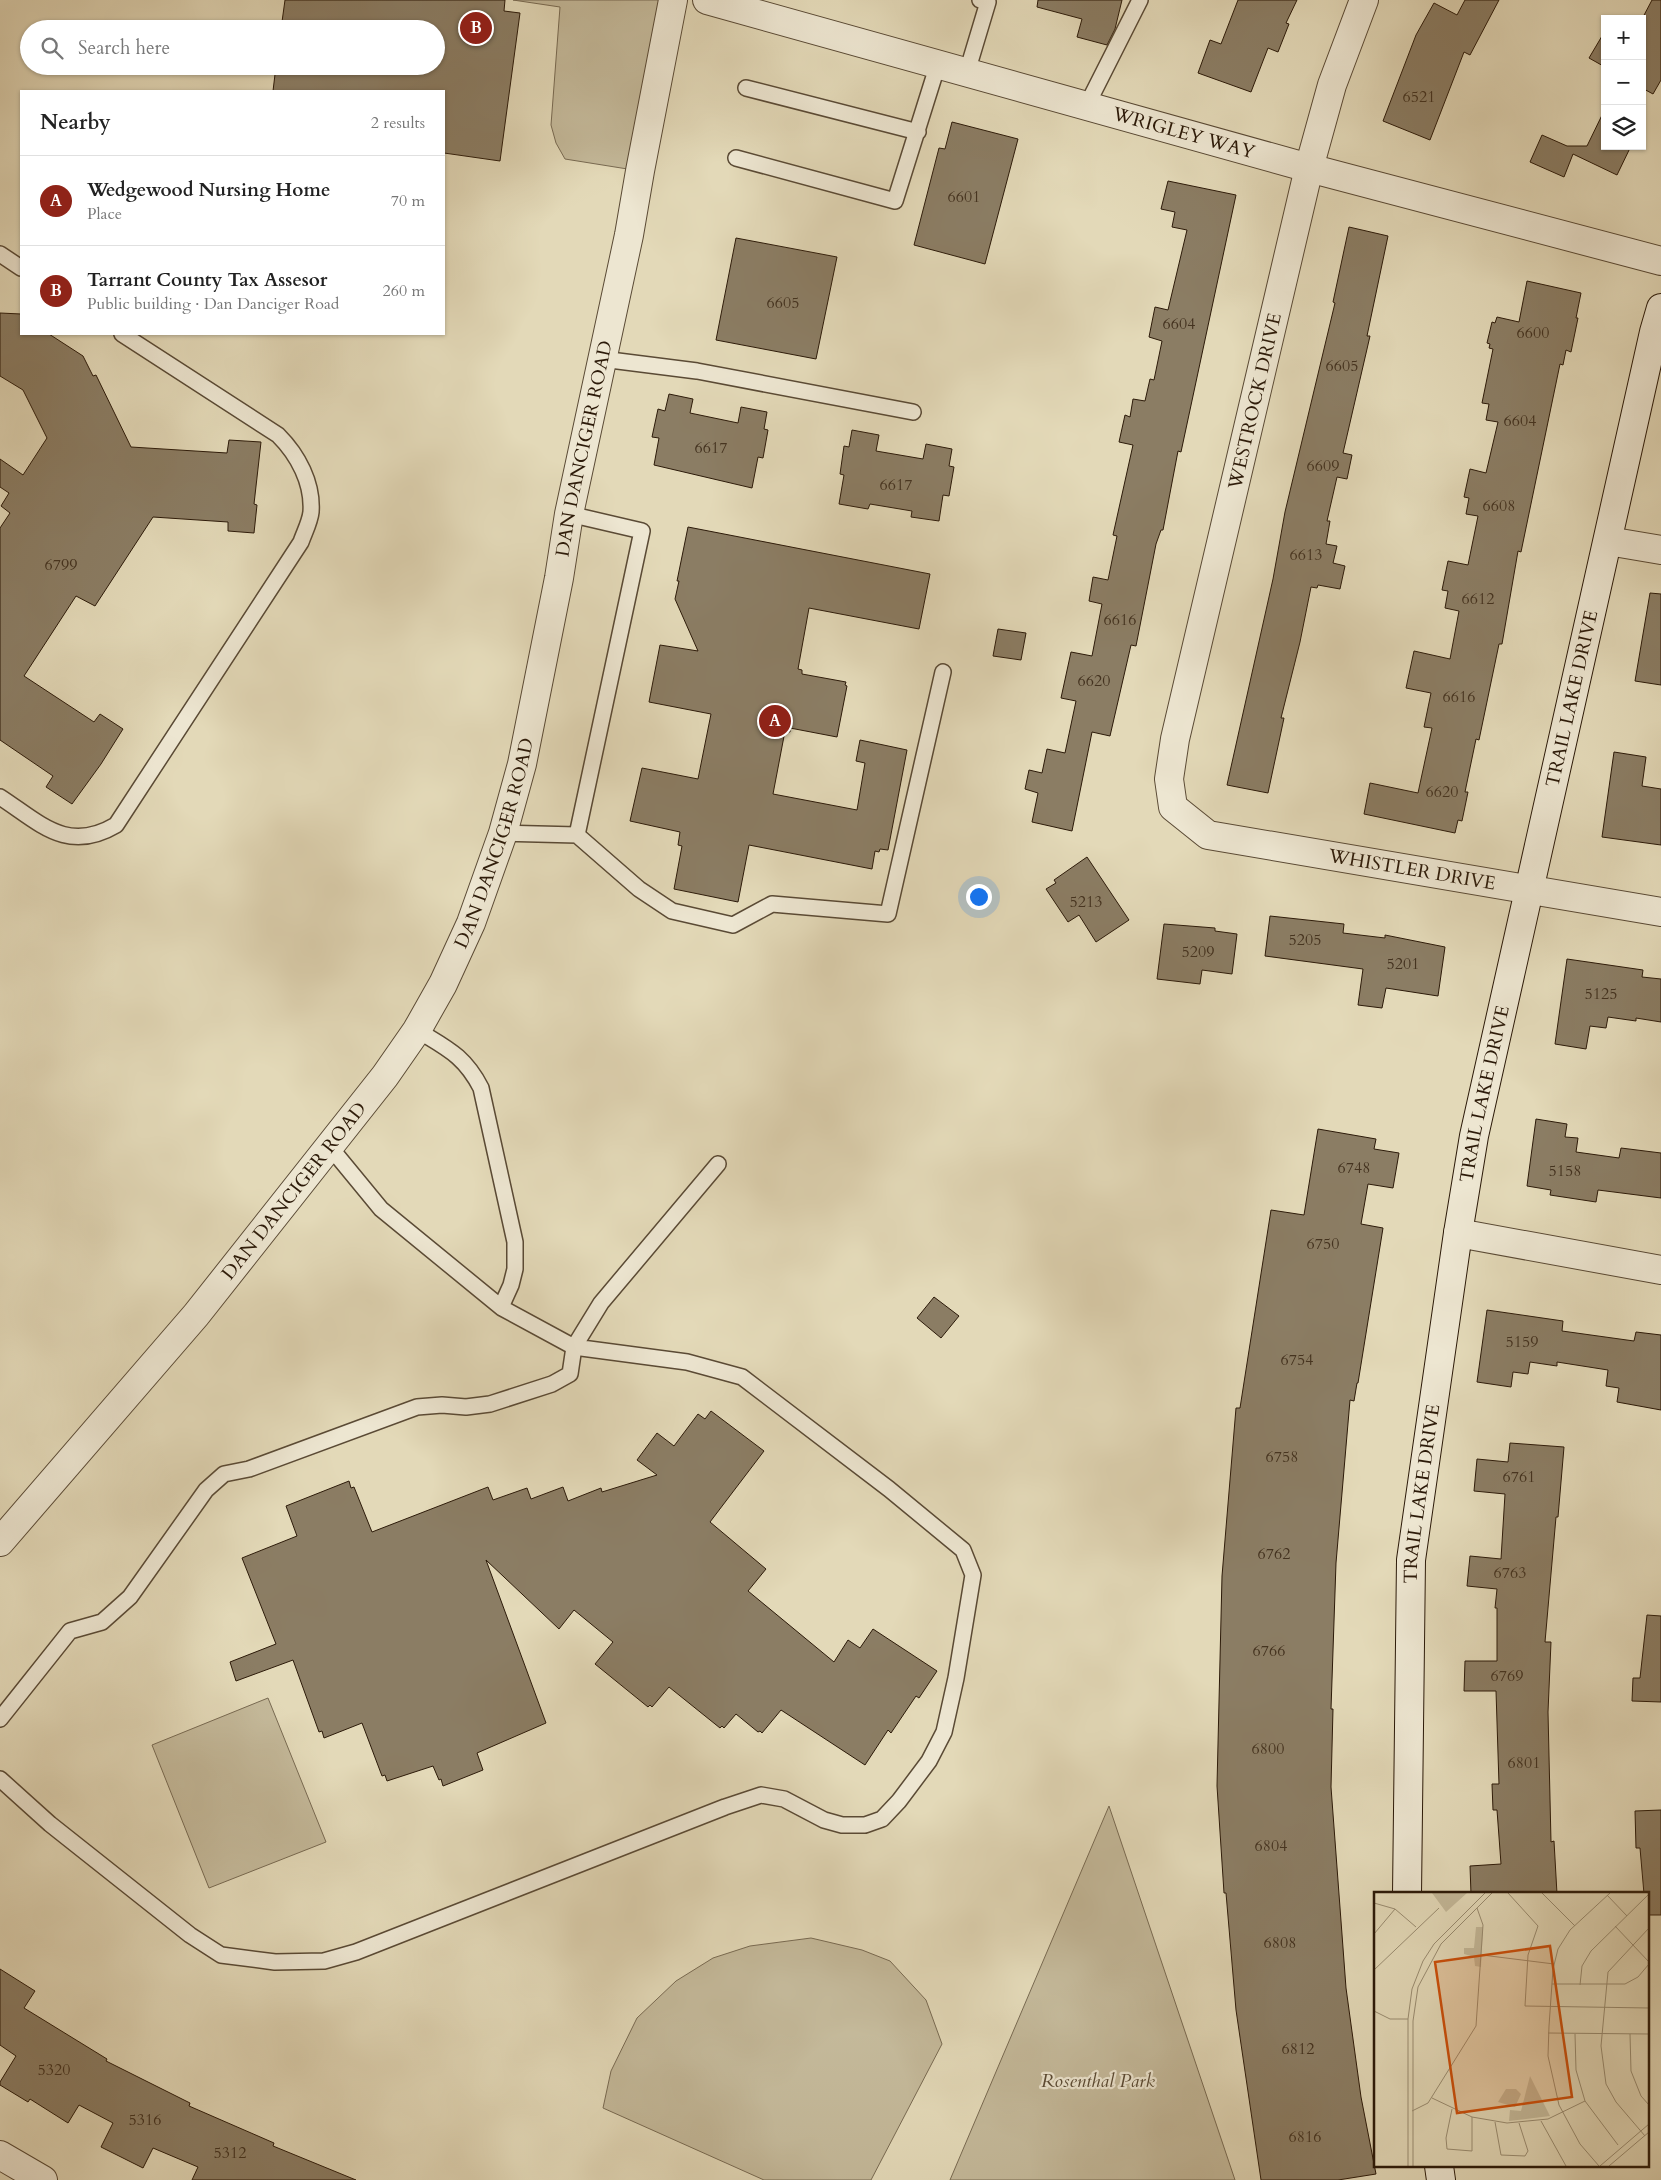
<!DOCTYPE html>
<meta charset="utf-8">
<style>
body{margin:0;font-family:Cardo,serif;background:#f6f6f6;color:#222}
.controls{position:absolute;right:15px;top:15px;display:grid;overflow:hidden;border-radius:0px;box-shadow:0 1px 4px #0004}
.controls button{width:45px;height:45px;display:grid;place-items:center;padding:0;border:0;border-bottom:1px solid #e0e0e0;background:#fff;color:#222;font:25px sans-serif}
.you{position:absolute;left:978px;top:896px;width:18px;height:18px;margin:-12px;border:4px solid #fff;border-radius:50%;background:#1a73e8;box-shadow:0 0 0 8px #1a73e833}
.badge{display:grid;place-items:center;width:32px;height:32px;border-radius:50%;background:#8f2418;color:#fff;font-size:16px;font-weight:700}
.pin{position:absolute;translate:-50% -50%;border:2px solid #fff;box-shadow:0 1px 5px #0006}
.list{margin:0;padding:0;list-style:none}
h2{display:flex;justify-content:space-between;align-items:center;height:65px;margin:0;padding:0 20px;font-size:21px}
h2 small{font-size:16px;font-weight:400;color:#767676}
.list li{display:grid;grid-template-columns:32px 1fr auto;gap:15px;align-items:center;box-sizing:border-box;height:90px;padding:0 20px;border-top:1px solid #e0e0e0}
.list b{display:block;font-size:19px;white-space:nowrap}
.list p{margin:0;font-size:16px;white-space:nowrap;color:#767676}
.list em{font-size:16px;font-style:normal;color:#767676}
.icon{flex:none;width:28px;height:28px;fill:none;stroke:currentColor;stroke-width:2;stroke-linecap:round;stroke-linejoin:round}
.map{position:relative;flex:none;width:1661px;height:2180px;overflow:hidden}
.search{position:absolute;background:#fff;box-shadow:0 1px 4px #0004;left:20px;top:20px;width:425px;height:55px;display:flex;align-items:center;gap:12px;box-sizing:border-box;padding:0 18px;border-radius:28px;color:#767676;font-size:19px}
.panel{position:absolute;background:#fff;box-shadow:0 1px 4px #0004;left:20px;top:90px;width:425px;height:245px;border-radius:0px}
.map>svg:first-child{display:block}
</style>
<div class="map">
<svg width="1661" height="2180" viewBox="0 0 1661 2180">
<rect width="100%" height="100%" fill="#e3d9b8"/>
<filter id="stains"><feTurbulence type="fractalNoise" baseFrequency=".004" numOctaves="4"/><feColorMatrix values="0 0 0 0 .2 0 0 0 0 .09 0 0 0 0 .02 0 0 0 .5 -.17"/></filter>
<radialGradient id="worn" r=".72"><stop offset=".6" stop-color="#630" stop-opacity="0"/><stop offset="1" stop-color="#630" stop-opacity=".3"/></radialGradient>
<path fill="#c4b99a" stroke="#786a52" d="M 513,0 L 672,0 L 640,171 L 565,159 L 556,143 L 551,125 L 560,7 Z
M 268,1698 L 326,1842 L 209,1888 L 152,1745 Z
M 1109,1806 L 1235,2180 L 950,2180 Z
M 811,1938 L 862,1950 L 890,1961 L 926,2000 L 942,2044 L 871,2180 L 764,2180 L 603,2108 L 611,2071 L 637,2018 L 676,1981 L 713,1958 L 750,1946 Z"/>
<path fill="#8b7d64" stroke="#2c1a09" d="M 285,0 L 505,0 L 504,11 L 520,13 L 500,161 L 444,153 L 444,91 L 273,91 L 276,66 L 436,66 L 436,29 L 281,29 Z
M 1038,0 L 1122,0 L 1115,29 L 1107,45 L 1077,37 L 1082,19 L 1037,7 Z
M 1238,0 L 1297,0 L 1286,23 L 1289,24 L 1278,52 L 1268,48 L 1251,92 L 1198,73 L 1210,40 L 1221,44 Z
M 1465,0 L 1499,0 L 1470,55 L 1464,52 L 1430,140 L 1383,121 L 1416,35 L 1434,3 L 1457,15 Z
M 1652,0 L 1661,0 L 1661,80 L 1653,94 L 1642,88 L 1642,19 Z
M 1605,31 L 1605,67 L 1589,58 Z
M 1605,109 L 1605,146 L 1631,146 L 1617,175 L 1573,154 L 1564,177 L 1530,162 L 1542,135 L 1567,146 L 1587,146 Z
M 952,122 L 1018,139 L 985,264 L 914,245 L 939,148 L 945,149 Z
M 1168,181 L 1236,195 L 1181,452 L 1178,451 L 1163,530 L 1161,530 L 1156,544 L 1136,646 L 1131,645 L 1110,736 L 1092,732 L 1072,831 L 1032,822 L 1038,793 L 1025,789 L 1029,770 L 1042,773 L 1047,749 L 1065,753 L 1076,701 L 1061,698 L 1071,652 L 1092,656 L 1102,604 L 1089,601 L 1093,577 L 1108,580 L 1117,536 L 1113,535 L 1133,445 L 1119,442 L 1125,415 L 1130,417 L 1133,399 L 1145,401 L 1150,379 L 1154,380 L 1162,341 L 1149,337 L 1155,307 L 1168,310 L 1187,230 L 1172,227 L 1175,212 L 1161,209 Z
M 1349,227 L 1388,236 L 1367,336 L 1370,336 L 1343,453 L 1352,455 L 1347,479 L 1337,477 L 1327,521 L 1330,521 L 1326,544 L 1337,546 L 1333,563 L 1345,566 L 1340,589 L 1318,585 L 1317,588 L 1311,587 L 1300,642 L 1281,718 L 1284,718 L 1268,793 L 1227,785 L 1273,579 L 1285,512 L 1335,303 L 1333,302 Z
M 736,238 L 837,257 L 816,359 L 716,340 Z
M 1527,281 L 1581,293 L 1576,318 L 1578,318 L 1571,352 L 1566,350 L 1563,365 L 1560,364 L 1521,552 L 1518,551 L 1502,644 L 1499,644 L 1479,740 L 1476,739 L 1465,792 L 1468,792 L 1462,821 L 1458,820 L 1455,833 L 1364,814 L 1370,783 L 1418,793 L 1432,728 L 1424,727 L 1431,693 L 1406,688 L 1414,651 L 1450,659 L 1459,611 L 1445,608 L 1448,591 L 1442,590 L 1448,561 L 1468,565 L 1478,516 L 1466,514 L 1469,498 L 1464,497 L 1470,469 L 1486,473 L 1498,422 L 1486,420 L 1489,404 L 1482,403 L 1493,349 L 1489,348 L 1490,344 L 1487,343 L 1492,322 L 1495,323 L 1497,317 L 1519,322 Z
M 0,313 L 21,314 L 21,334 L 49,334 L 83,356 L 93,376 L 96,375 L 131,447 L 227,453 L 229,440 L 261,442 L 254,504 L 257,505 L 254,533 L 228,531 L 228,522 L 153,517 L 95,606 L 76,596 L 24,676 L 94,722 L 100,714 L 123,729 L 101,764 L 72,804 L 46,787 L 53,776 L 0,740 L 0,528 L 10,513 L 1,506 L 9,493 L 0,487 L 0,459 L 23,475 L 47,438 L 23,390 L 0,376 Z
M 669,394 L 693,399 L 690,413 L 738,423 L 741,407 L 767,412 L 764,429 L 768,430 L 763,458 L 758,457 L 752,488 L 654,465 L 659,438 L 652,437 L 658,409 L 665,411 Z
M 852,430 L 879,435 L 876,451 L 923,459 L 926,444 L 952,449 L 949,466 L 954,467 L 949,496 L 943,495 L 939,521 L 911,517 L 912,511 L 870,504 L 868,509 L 839,504 L 844,475 L 840,474 L 844,446 L 849,447 Z
M 688,527 L 930,574 L 919,629 L 809,608 L 798,669 L 802,670 L 802,674 L 846,682 L 845,685 L 847,686 L 837,737 L 790,728 L 790,732 L 785,731 L 773,794 L 857,810 L 865,763 L 856,761 L 860,740 L 907,750 L 888,850 L 880,849 L 879,852 L 875,851 L 872,869 L 749,845 L 738,902 L 674,889 L 682,846 L 678,845 L 680,832 L 630,821 L 642,768 L 698,779 L 711,714 L 649,702 L 660,645 L 698,651 L 675,599 L 679,581 L 677,581 Z
M 1650,593 L 1661,594 L 1661,685 L 1635,681 Z
M 998,629 L 1026,633 L 1021,660 L 993,656 Z
M 1614,752 L 1646,757 L 1642,786 L 1661,789 L 1661,845 L 1602,837 Z
M 1087,857 L 1129,920 L 1096,942 L 1079,915 L 1068,922 L 1046,889 L 1056,883 L 1054,880 Z
M 1270,916 L 1344,924 L 1343,933 L 1385,938 L 1385,935 L 1445,947 L 1438,996 L 1386,988 L 1382,1008 L 1358,1005 L 1363,969 L 1265,956 Z
M 1164,924 L 1215,928 L 1215,931 L 1237,934 L 1232,974 L 1202,970 L 1200,984 L 1157,979 Z
M 1567,959 L 1643,970 L 1642,977 L 1661,979 L 1661,1022 L 1636,1018 L 1636,1021 L 1608,1017 L 1606,1028 L 1590,1026 L 1586,1049 L 1555,1044 Z
M 1536,1119 L 1567,1124 L 1565,1137 L 1578,1138 L 1576,1152 L 1619,1158 L 1621,1148 L 1661,1153 L 1661,1198 L 1598,1190 L 1596,1202 L 1550,1195 L 1551,1190 L 1527,1186 Z
M 1318,1129 L 1376,1139 L 1374,1149 L 1399,1153 L 1393,1188 L 1368,1184 L 1361,1224 L 1383,1228 L 1358,1383 L 1357,1383 L 1354,1401 L 1350,1400 L 1336,1563 L 1331,1709 L 1333,1709 L 1331,1787 L 1346,1988 L 1361,2097 L 1376,2174 L 1338,2180 L 1261,2180 L 1236,2010 L 1226,1893 L 1224,1893 L 1217,1786 L 1222,1576 L 1236,1408 L 1240,1408 L 1271,1210 L 1304,1215 Z
M 934,1297 L 959,1316 L 941,1338 L 917,1318 Z
M 1487,1310 L 1563,1321 L 1562,1331 L 1634,1341 L 1636,1332 L 1661,1335 L 1661,1410 L 1617,1402 L 1619,1388 L 1606,1386 L 1608,1370 L 1557,1362 L 1557,1366 L 1530,1362 L 1528,1374 L 1513,1372 L 1511,1387 L 1477,1382 Z
M 711,1411 L 764,1451 L 710,1522 L 766,1569 L 748,1591 L 834,1662 L 848,1640 L 860,1648 L 873,1629 L 937,1671 L 919,1698 L 916,1696 L 891,1733 L 888,1730 L 865,1765 L 781,1710 L 762,1733 L 760,1731 L 758,1732 L 736,1714 L 724,1728 L 722,1726 L 720,1728 L 669,1687 L 652,1707 L 650,1705 L 648,1707 L 595,1664 L 613,1642 L 574,1610 L 559,1629 L 486,1560 L 546,1723 L 477,1753 L 483,1770 L 443,1786 L 441,1779 L 439,1780 L 433,1766 L 387,1781 L 385,1775 L 382,1776 L 362,1723 L 324,1738 L 322,1731 L 319,1732 L 293,1660 L 236,1681 L 230,1662 L 276,1644 L 242,1558 L 297,1536 L 286,1506 L 349,1481 L 351,1488 L 354,1487 L 372,1532 L 488,1487 L 493,1500 L 527,1488 L 531,1499 L 563,1487 L 568,1501 L 601,1488 L 602,1492 L 657,1475 L 637,1460 L 657,1433 L 674,1446 L 698,1414 L 705,1419 Z
M 1510,1443 L 1564,1447 L 1558,1517 L 1556,1517 L 1545,1642 L 1551,1642 L 1548,1712 L 1551,1842 L 1554,1841 L 1557,1894 L 1471,1894 L 1470,1866 L 1501,1864 L 1497,1810 L 1493,1810 L 1492,1784 L 1499,1784 L 1496,1691 L 1464,1691 L 1465,1661 L 1497,1661 L 1497,1608 L 1495,1608 L 1497,1589 L 1467,1586 L 1470,1556 L 1501,1559 L 1505,1494 L 1474,1491 L 1477,1459 L 1508,1462 Z
M 1647,1615 L 1661,1616 L 1661,1702 L 1632,1701 L 1633,1678 L 1640,1678 Z
M 1661,1810 L 1661,1915 L 1647,1915 L 1647,1894 L 1644,1894 L 1640,1848 L 1636,1848 L 1635,1811 Z
M 0,1969 L 35,1991 L 24,2008 L 107,2059 L 106,2061 L 190,2103 L 189,2106 L 274,2143 L 273,2146 L 356,2180 L 192,2180 L 198,2167 L 153,2148 L 143,2168 L 101,2147 L 113,2123 L 79,2105 L 68,2123 L 30,2099 L 28,2102 L 0,2085 L 0,2082 L 16,2056 L 0,2045 Z"/>
<g fill="none" stroke-linecap="round" stroke-linejoin="round">
<defs>
<path id="lane" d="M 967,72 L 988,2 L 980,0
M 746,88 L 918,132
M 1087,105 L 1140,0
M 736,158 L 895,201 L 938,64
M 0,254 L 21,268
M 602,359 L 697,371 L 913,412
M 0,797 C 40,823 67,854 116,825 L 301,542 C 304,533 310,522 311,512 C 313,483 298,455 278,435 L 122,334
M 503,833 L 577,835 L 642,531 L 569,514
M 577,835 L 639,889 L 672,911 L 733,925 L 772,904 L 888,914 L 943,672
M 417,1030 C 446,1048 464,1055 481,1088 L 515,1242 L 515,1269 L 511,1285 L 501,1307
M 0,1719 L 70,1631 L 102,1622 L 130,1597 L 206,1490 L 224,1474 L 249,1469 L 417,1407 L 442,1405 L 466,1407 L 490,1404 L 552,1384 L 570,1374 L 574,1347 L 601,1303 L 718,1164
M 0,1779 L 50,1824 L 190,1935 L 221,1955 L 275,1962 L 324,1961 L 356,1952 L 725,1807 L 761,1795 L 784,1799 L 824,1820 L 842,1825 L 865,1825 L 882,1819 L 899,1801 L 929,1761 L 944,1732 L 956,1678 L 973,1575 L 963,1550 L 889,1489 L 742,1377 L 687,1362 L 574,1347 L 502,1308 L 381,1209 L 330,1147"/>
<g id="street">
<path id="s1" d="M 707,0 L 1309,168 L 1661,261"/>
<path id="s2" d="M 1364,0 L 1332,85 L 1309,168 L 1175,739 L 1169,779 L 1173,807 L 1208,835 L 1661,912"/>
<path d="M 1608,541 L 1661,550"/>
<path d="M 1458,1233 L 1661,1270"/>
<path id="s3" d="M 0,1542 L 196,1315 L 385,1076 L 417,1030 L 443,984 L 471,923 L 503,833 L 522,764 L 559,578 L 569,514 L 629,235 L 640,171 L 673,0"/>
<path d="M 0,2155 L 43,2180"/>
</g>
<g id="secondary">
<path id="s4" d="M 1407,1894 L 1411,1560 L 1458,1233 L 1474,1136 L 1654,332 L 1661,308"/>
<path d="M 1439,2166 L 1441,2180"/>
</g>
</defs>
<use href="#lane" stroke="#5a4a35" stroke-width="18"/>
<use href="#street" stroke="#5a4a35" stroke-width="30"/>
<use href="#secondary" stroke="#2c1a09" stroke-width="30"/>
<use href="#lane" stroke="#ede6d1" stroke-width="15"/>
<use href="#street" stroke="#ede6d1" stroke-width="28"/>
<use href="#secondary" stroke="#ede6d1" stroke-width="28"/>
</g>
<g text-anchor="middle" dominant-baseline="central" stroke-width="4.5" stroke-linejoin="round" paint-order="stroke">
<g font-size="16" fill="#443320">
<text x="1419" y="97">6521</text>
<text x="964" y="197">6601</text>
<text x="783" y="303">6605</text>
<text x="1179" y="324">6604</text>
<text x="1533" y="333">6600</text>
<text x="1342" y="366">6605</text>
<text x="1520" y="421">6604</text>
<text x="711" y="448">6617</text>
<text x="1323" y="466">6609</text>
<text x="896" y="485">6617</text>
<text x="1499" y="506">6608</text>
<text x="1306" y="555">6613</text>
<text x="61" y="565">6799</text>
<text x="1478" y="599">6612</text>
<text x="1120" y="620">6616</text>
<text x="1094" y="681">6620</text>
<text x="1459" y="697">6616</text>
<text x="1442" y="792">6620</text>
<text x="1086" y="902">5213</text>
<text x="1305" y="940">5205</text>
<text x="1198" y="952">5209</text>
<text x="1403" y="964">5201</text>
<text x="1601" y="994">5125</text>
<text x="1354" y="1168">6748</text>
<text x="1565" y="1171">5158</text>
<text x="1323" y="1244">6750</text>
<text x="1522" y="1342">5159</text>
<text x="1297" y="1360">6754</text>
<text x="1282" y="1457">6758</text>
<text x="1519" y="1477">6761</text>
<text x="1274" y="1554">6762</text>
<text x="1510" y="1573">6763</text>
<text x="1269" y="1651">6766</text>
<text x="1507" y="1676">6769</text>
<text x="1268" y="1749">6800</text>
<text x="1524" y="1763">6801</text>
<text x="1271" y="1846">6804</text>
<text x="1280" y="1943">6808</text>
<text x="1298" y="2049">6812</text>
<text x="54" y="2070">5320</text>
<text x="145" y="2120">5316</text>
<text x="1305" y="2137">6816</text>
<text x="230" y="2153">5312</text>
</g>
<g font-size="19" fill="#2c1a09" stroke="#ede6d1">
<text stroke="none"><textPath href="#s1" startOffset="495">WRIGLEY WAY</textPath></text>
<text transform="translate(1255 401) rotate(-77)">WESTROCK DRIVE</text>
<text stroke="none"><textPath href="#s3" startOffset="1269">DAN DANCIGER ROAD</textPath></text>
<text stroke="none"><textPath href="#s4" startOffset="1211">TRAIL LAKE DRIVE</textPath></text>
<text stroke="none"><textPath href="#s3" startOffset="864">DAN DANCIGER ROAD</textPath></text>
<text stroke="none"><textPath href="#s2" startOffset="1084">WHISTLER DRIVE</textPath></text>
<text stroke="none"><textPath href="#s4" startOffset="806">TRAIL LAKE DRIVE</textPath></text>
<text stroke="none"><textPath href="#s3" startOffset="458">DAN DANCIGER ROAD</textPath></text>
<text stroke="none"><textPath href="#s4" startOffset="401">TRAIL LAKE DRIVE</textPath></text>
</g>
<g font-size="19" font-style="italic" fill="#5a4a34" stroke="#ede6d1">
<text x="1098" y="2081">Rosenthal Park</text>
</g>
</g>
<g transform="translate(1374 1892)">
<rect width="275" height="275" fill="#e3d9b8"/>
<path d="M 58,1 L 93,1 L 72,20 ZM 102,35 L 109,35 L 107,75 L 101,74 L 100,65 L 90,62 L 90,56 L 100,56 ZM 156,184 L 176,224 L 135,229 L 136,218 L 147,219 ZM 132,197 L 142,197 L 147,202 L 141,215 L 124,210 Z" fill="#c4b99a"/>
<path fill="none" stroke="#9a8d72" stroke-width="1" d="M 134,1 L 164,34 L 154,63 L 151,114 L 275,116M 168,1 L 201,34M 233,3 L 253,24M 0,11 L 21,17 L 42,35M 241,34 L 275,70M 0,42 L 21,17M 108,63 L 180,72M 0,78 L 65,16M 178,92 L 251,92 L 264,85 L 275,72M 206,93 L 208,74 L 217,59 L 275,2M 0,119 L 16,127 L 34,127M 174,141 L 275,142M 201,142 L 202,178 L 211,209 L 244,253M 256,142 L 257,179 L 267,204 L 275,213M 58,206 L 98,225 L 133,231 L 174,227 L 211,209M 78,217 L 72,246 L 73,257 L 98,259 L 98,225M 38,219 L 54,211 L 102,134 L 109,33 L 103,16M 167,229 L 192,274M 121,230 L 127,263 L 151,264 L 154,259 L 145,231M 271,244 L 242,210 L 232,192 L 227,154 L 234,80 L 275,36M 34,274 L 34,127 L 38,97 L 49,69 L 60,52 L 111,1M 39,274 L 39,129 L 44,95 L 67,52 L 118,1M 225,274 L 206,252 L 185,213 L 174,164 L 175,134 L 179,77 L 184,57 L 196,38 L 236,1M 226,274 L 275,232M 235,274 L 275,240"/>
<path fill="#cc500c" fill-opacity="0.15" stroke="#cc500c" stroke-width="2.5" d="M 176,54 L 198,205 L 83,221 L 61,70 Z"/>
<rect width="275" height="275" fill="none" stroke="#2c1a09" stroke-width="2.5"/>
</g>
<rect width="100%" height="100%" filter="url(#stains)"/>
<rect width="100%" height="100%" fill="url(#worn)"/>
</svg>
<div class="controls">
<button>+</button>
<button>−</button>
<button><svg class="icon" aria-label="layers" viewBox="0 0 24 24"><path d="M12 4l9 5-9 5-9-5zM3 14l9 5 9-5"/></svg></button>
</div>
<div class="you"></div>
<div class="pin badge" style="left:775px;top:721px">A</div>
<div class="pin badge" style="left:476px;top:28px">B</div>
<div class="search"><svg class="icon" aria-label="search" viewBox="0 0 24 24"><circle cx="10" cy="10" r="6"/><path d="M15 15l6 6"/></svg>Search here</div>
<section class="panel">
<h2>Nearby<small>2 results</small></h2>
<ul class="list">
<li><span class="badge">A</span><div><b>Wedgewood Nursing Home</b><p>Place</p></div><em>70 m</em></li>
<li><span class="badge">B</span><div><b>Tarrant County Tax Assesor</b><p>Public building · Dan Danciger Road</p></div><em>260 m</em></li>
</ul>
</section>
</div>
